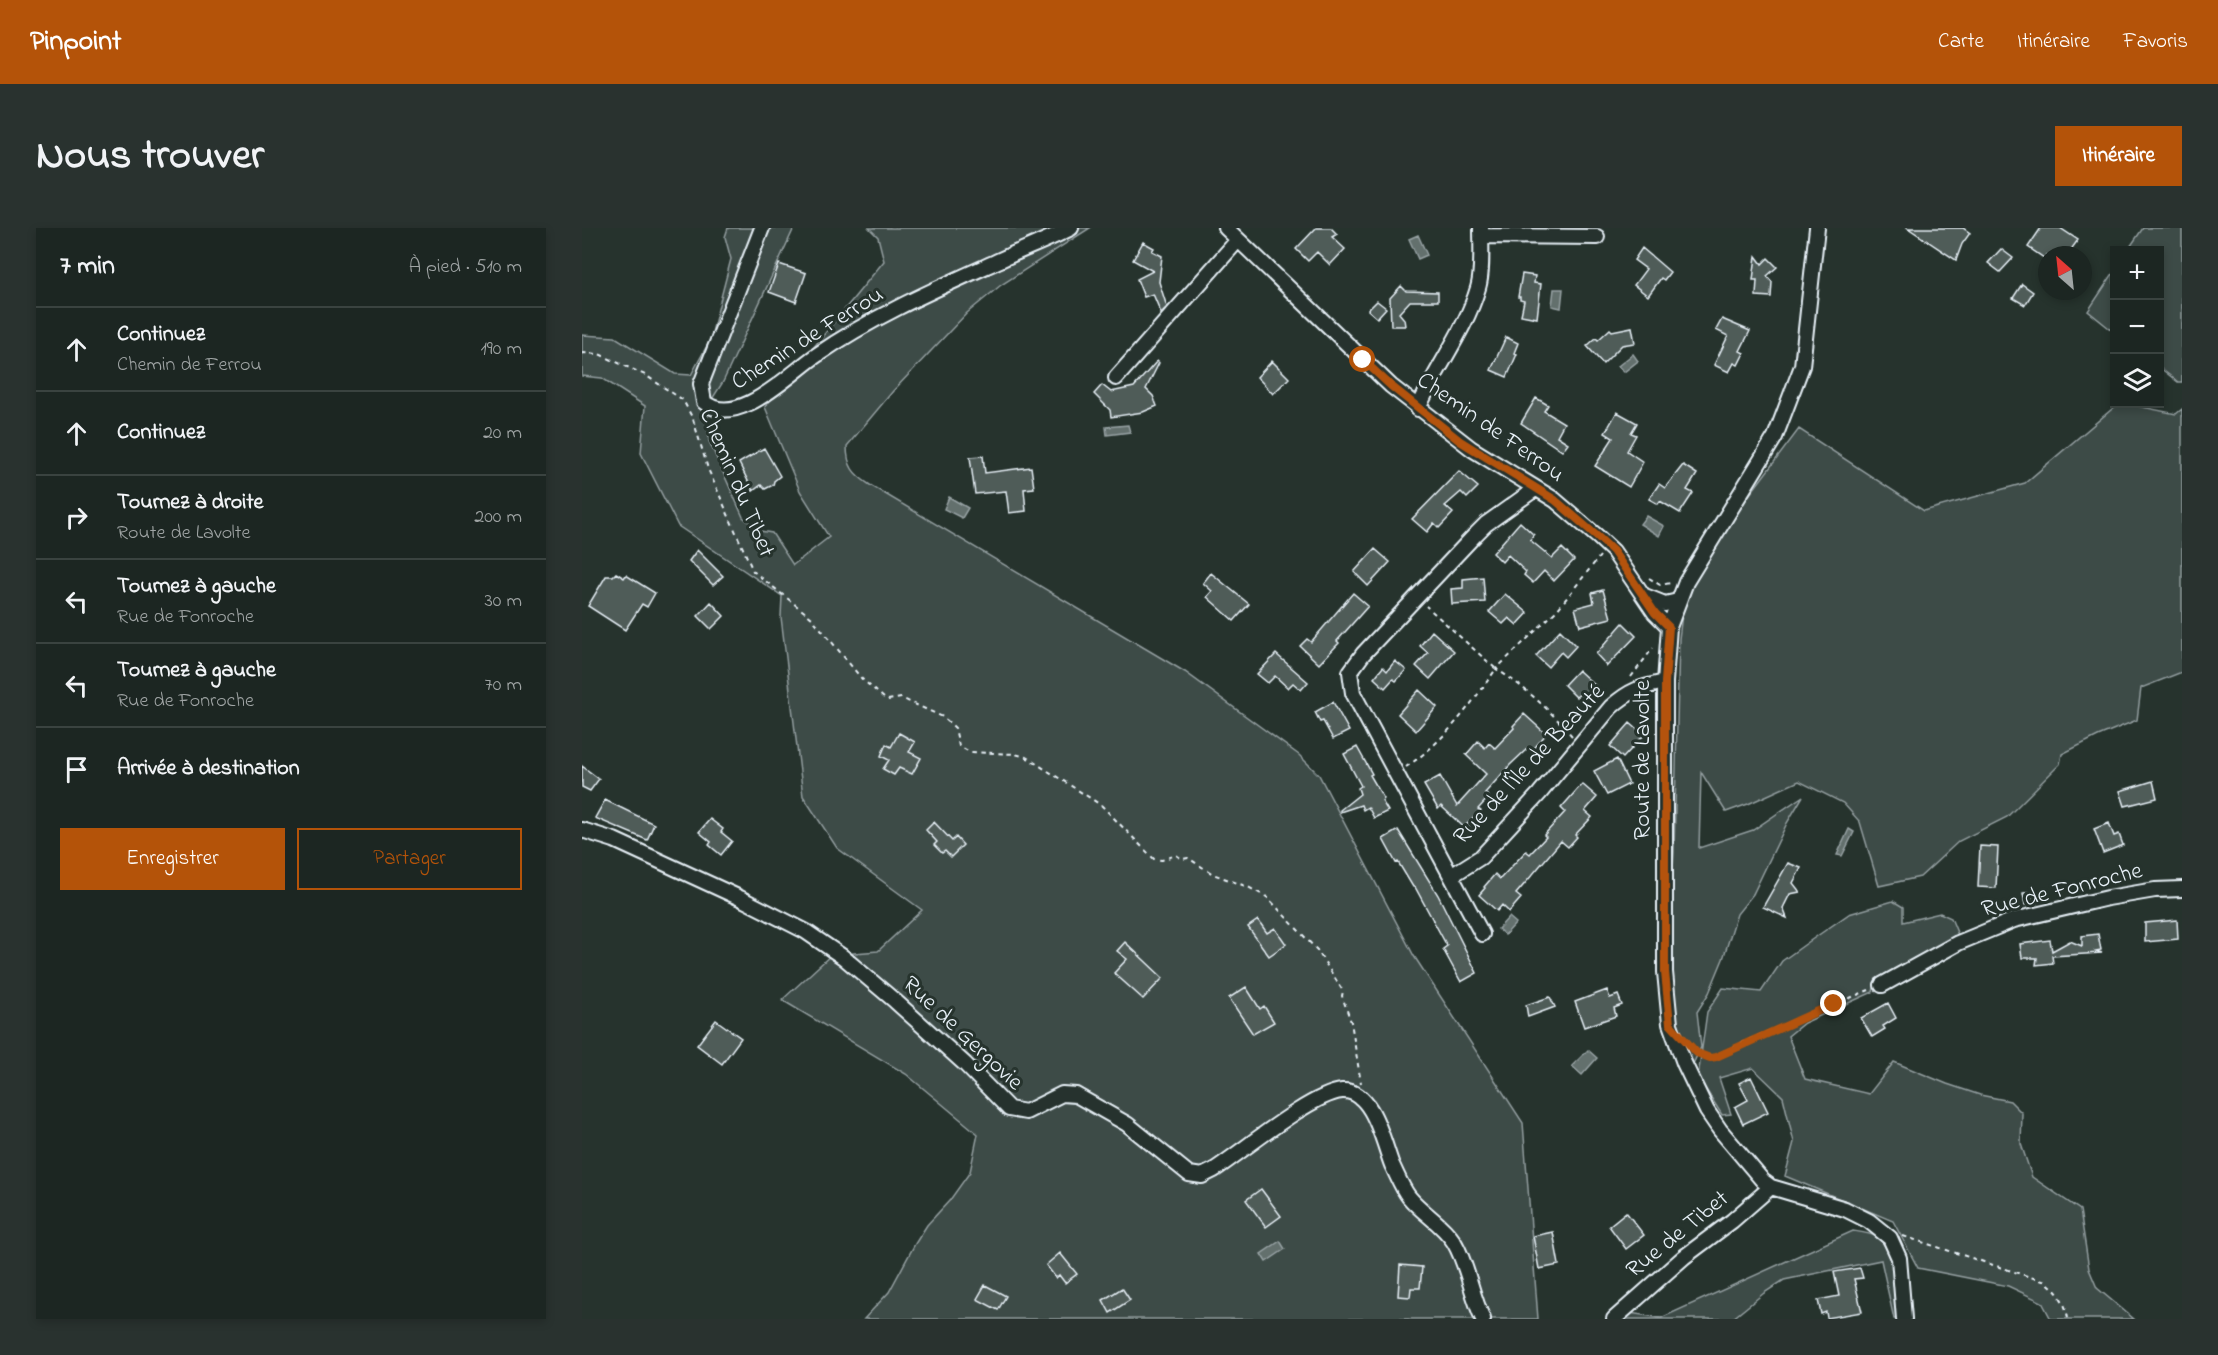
<!DOCTYPE html>
<html lang="fr">
<meta charset="utf-8">
<style>
body{margin:0;font-family:"Indie Flower",sans-serif;background:#29322f;color:#f1f3f6}
.controls{position:absolute;right:18px;top:18px;display:grid;overflow:hidden;border-radius:0px;box-shadow:0 3px 9px #0003}
.controls button{width:54px;height:54px;display:grid;place-items:center;padding:0;border:0;border-bottom:2px solid #3a4340;background:#1c2622;color:#f1f3f6;font:30px sans-serif}
.compass{position:absolute;left:1456px;top:18px;width:54px;height:54px;border-radius:50%;background:#1c2622;box-shadow:0 3px 9px #0003;rotate:333deg}
.stop{position:absolute;width:18px;height:18px;margin:-14px;border:4px solid #b45309;border-radius:50%;background:#fff}
.stop.end{background:#b45309;border-color:#fff;box-shadow:0 2px 6px #0008}
.list{margin:0;padding:0;list-style:none}
h2{display:flex;justify-content:space-between;align-items:center;height:78px;margin:0;padding:0 24px;font-size:26px}
h2 small{font-size:20px;font-weight:400;color:#a0a5a5}
.list li{display:grid;grid-template-columns:39px 1fr auto;gap:18px;align-items:center;box-sizing:border-box;height:84px;padding:0 24px;border-top:2px solid #3a4340}
.list b{display:block;font-size:22px;white-space:nowrap}
.list p{margin:0;font-size:20px;white-space:nowrap;color:#a0a5a5}
.list em{font-size:20px;font-style:normal;color:#a0a5a5}
.actions{display:flex;gap:12px;padding:18px 24px}
.actions a{flex:1;padding:14px 0;border:2px solid #b45309;border-radius:0px;text-align:center;font-size:21px;color:#b45309}
.actions .main{background:#b45309;color:#fff}
.icon{flex:none;width:33px;height:33px;fill:none;stroke:currentColor;stroke-width:2;stroke-linecap:round;stroke-linejoin:round}
.map{position:relative;flex:none;width:1600px;height:1091px;overflow:hidden;border-radius:0px}
header{display:flex;align-items:center;gap:36px;box-sizing:border-box;height:84px;padding:0 30px;background:#b45309;color:#fff}
header strong{font-size:28px}
nav{display:flex;gap:33px;margin-inline-start:auto;font-size:21px}
.intro{display:flex;align-items:center;justify-content:space-between;box-sizing:border-box;height:144px;padding:0 36px}
h1{margin:0;font-size:42px}
.button{padding:15px 27px;border-radius:0px;background:#b45309;color:#fff;font-size:21px;font-weight:700}
main{display:flex;gap:36px;padding:0 36px}
aside{flex:1;background:#1c2622;border-radius:0px;box-shadow:0 3px 9px #0003}
.map>svg:first-child{display:block}
</style>
<header>
<strong>Pinpoint</strong>
<nav><a>Carte</a><a>Itinéraire</a><a>Favoris</a></nav>
</header>
<div class="intro"><h1>Nous trouver</h1><a class="button">Itinéraire</a></div>
<main>
<aside>
<h2>7 min<small>À pied · 510 m</small></h2>
<ul class="list">
<li><svg class="icon" aria-label="ahead" viewBox="0 0 24 24"><path d="M12 20V5M6 11l6-6 6 6"/></svg><div><b>Continuez</b><p>Chemin de Ferrou</p></div><em>190 m</em></li>
<li><svg class="icon" aria-label="ahead" viewBox="0 0 24 24"><path d="M12 20V5M6 11l6-6 6 6"/></svg><div><b>Continuez</b></div><em>20 m</em></li>
<li><svg class="icon" aria-label="right" viewBox="0 0 24 24"><path d="M7 20v-9h11M14 6l5 5-5 5"/></svg><div><b>Tournez à droite</b><p>Route de Lavolte</p></div><em>200 m</em></li>
<li><svg class="icon" aria-label="left" viewBox="0 0 24 24"><path d="M17 20v-9H6M10 6l-5 5 5 5"/></svg><div><b>Tournez à gauche</b><p>Rue de Fonroche</p></div><em>30 m</em></li>
<li><svg class="icon" aria-label="left" viewBox="0 0 24 24"><path d="M17 20v-9H6M10 6l-5 5 5 5"/></svg><div><b>Tournez à gauche</b><p>Rue de Fonroche</p></div><em>70 m</em></li>
<li><svg class="icon" aria-label="arrive" viewBox="0 0 24 24"><path d="M6 21V4h12l-3 4 3 4H6"/></svg><div><b>Arrivée à destination</b></div></li>
</ul>
<div class="actions"><a class="main">Enregistrer</a><a>Partager</a></div>
</aside>
<div class="map">
<svg width="1600" height="1091" viewBox="0 0 1600 1091">
<rect width="100%" height="100%" fill="#26332d"/>
<filter id="ink" filterUnits="userSpaceOnUse"><feTurbulence type="fractalNoise" baseFrequency=".0167" numOctaves="2"/><feDisplacementMap in="SourceGraphic" scale="12" xChannelSelector="R" yChannelSelector="G"/><feConvolveMatrix kernelMatrix="1 2 1 2 8 2 1 2 1" color-interpolation-filters="sRGB"/></filter>
<g filter="url(#ink)">
<path fill="#3e4b47" stroke="#939ea0" stroke-width="1.5" d="M 146,0 L 212,0 L 141,154 L 125,179 L 127,213 L 161,289 L 178,303 L 190,305 L 211,337 L 247,309 L 218,263 L 183,179 L 302,33 L 296,9 L 287,0 L 508,0 L 419,57 L 385,85 L 311,163 L 265,218 C 265,238 271,246 288,257 L 603,444 L 717,527 L 737,547 L 832,728 L 941,895 L 956,1091 L 282,1091 L 307,1064 L 333,1016 L 345,997 L 368,972 L 388,944 L 396,906 L 324,846 L 200,772 L 249,727 L 296,723 L 340,682 L 255,620 L 221,568 L 199,389 L 200,368 L 96,298 L 59,225 L 63,178 L 20,150 L 0,148 L 0,107 L 33,109 L 93,146 L 109,147 L 128,112 L 149,31 L 143,9 Z
M 1561,0 L 1600,0 L 1600,154 L 1596,154 L 1578,140 L 1578,22 L 1546,22 Z
M 1532,44 L 1532,104 L 1506,83 Z
M 1536,176 L 1546,176 L 1594,186 L 1600,181 L 1600,444 L 1559,460 L 1555,492 L 1516,508 L 1480,526 L 1478,536 L 1425,589 L 1377,613 L 1338,649 L 1297,658 L 1278,594 L 1261,575 L 1217,553 L 1166,576 L 1144,584 L 1119,544 L 1117,620 L 1171,602 L 1221,568 L 1205,595 L 1171,666 L 1155,686 L 1141,731 L 1127,765 L 1115,784 L 1119,819 L 1111,836 L 1091,788 L 1088,693 L 1092,624 L 1097,411 L 1101,378 L 1115,347 L 1159,278 L 1217,201 L 1342,283 L 1443,255 Z
M 1311,673 L 1321,679 L 1321,694 L 1358,685 L 1369,690 L 1376,707 L 1294,751 L 1291,764 L 1222,795 L 1206,808 L 1223,851 L 1287,866 L 1312,834 L 1365,856 L 1398,867 L 1428,873 L 1440,885 L 1439,916 L 1450,949 L 1498,982 L 1507,1041 L 1515,1060 L 1552,1091 L 1469,1091 L 1460,1074 L 1426,1058 L 1336,1040 L 1311,993 L 1203,948 L 1212,914 L 1201,869 L 1171,840 L 1137,850 L 1149,886 L 1140,887 L 1116,849 L 1125,784 L 1141,760 L 1179,764 L 1200,733 L 1225,715 L 1267,686 Z
M 1271,1003 C 1278,1004 1289,1005 1294,1009 C 1315,1021 1314,1070 1315,1091 L 1312,1091 L 1299,1032 L 1202,1052 L 1182,1065 L 1150,1091 L 1042,1091 L 1048,1085 L 1079,1090 Z"/>
<path fill="#636f6d" stroke="#98a3a5" stroke-width="1.5" d="M 836,7 L 845,27 L 836,31 L 827,11 Z
M 972,61 L 981,61 L 979,80 L 970,78 Z
M 1051,126 L 1056,133 L 1042,144 L 1036,138 Z
M 546,197 L 548,204 L 525,207 L 524,199 Z
M 367,269 L 386,280 L 380,290 L 362,281 Z
M 1064,288 L 1082,298 L 1077,308 L 1058,296 Z
M 1267,601 L 1272,604 L 1260,628 L 1255,627 Z
M 927,689 L 934,695 L 923,707 L 916,701 Z
M 1006,822 L 1015,830 L 1000,847 L 990,838 Z
M 698,1013 L 703,1021 L 684,1034 L 679,1026 Z"/>
<path fill="#505c59" stroke="#e8f1f8" stroke-width="1.5" d="M 734,0 L 749,0 L 755,6 L 750,9 L 763,21 L 748,37 L 735,24 L 726,33 L 714,21 Z
M 1326,0 L 1381,0 L 1388,5 L 1380,16 L 1374,32 Z
M 1459,0 L 1478,0 L 1496,12 L 1485,27 L 1465,27 L 1465,32 L 1446,19 Z
M 561,14 L 572,20 L 570,23 L 580,28 L 577,54 L 585,79 L 579,85 L 571,66 L 562,69 L 555,51 L 571,43 L 551,32 Z
M 1060,20 L 1088,44 L 1082,52 L 1079,50 L 1066,68 L 1052,57 L 1064,41 L 1052,32 Z
M 1419,21 L 1431,30 L 1418,44 L 1406,35 Z
M 1174,28 L 1180,36 L 1186,30 L 1195,39 L 1185,48 L 1190,54 L 1189,69 L 1174,68 L 1175,52 L 1171,52 Z
M 197,36 L 224,45 L 214,74 L 187,64 Z
M 940,46 L 953,48 L 952,55 L 959,56 L 955,90 L 939,87 L 942,73 L 938,72 L 938,69 L 936,69 Z
M 1440,56 L 1451,64 L 1443,77 L 1431,70 Z
M 819,58 L 824,63 L 856,64 L 856,73 L 828,73 L 817,85 L 822,91 L 823,98 L 809,98 L 808,70 Z
M 795,73 L 804,80 L 795,90 L 786,82 Z
M 1140,91 L 1168,103 L 1158,123 L 1162,125 L 1156,137 L 1152,135 L 1147,144 L 1132,137 L 1146,108 L 1134,102 Z
M 1050,99 L 1053,115 L 1040,117 L 1021,136 L 1005,118 L 1014,110 L 1016,112 L 1028,101 L 1030,103 Z
M 924,109 L 936,115 L 932,125 L 935,126 L 925,149 L 909,142 Z
M 575,133 L 577,135 L 564,161 L 571,168 L 575,178 L 561,184 L 529,189 L 528,182 L 512,166 L 520,157 L 529,164 L 552,159 Z
M 690,133 L 707,150 L 691,166 L 675,149 Z
M 954,170 L 966,177 L 962,183 L 982,195 L 975,208 L 986,215 L 980,223 L 939,195 Z
M 1035,184 L 1055,195 L 1049,205 L 1054,207 L 1045,223 L 1061,234 L 1047,259 L 1013,238 L 1031,210 L 1023,205 Z
M 182,220 L 198,248 L 192,253 L 191,257 L 183,261 L 179,257 L 171,263 L 157,235 Z
M 401,228 L 403,245 L 449,239 L 452,260 L 442,261 L 444,283 L 427,285 L 424,263 L 393,266 L 388,229 Z
M 1101,237 L 1115,246 L 1105,262 L 1111,265 L 1098,285 L 1078,273 L 1076,276 L 1067,271 L 1077,256 L 1083,260 Z
M 877,243 L 896,259 L 885,270 L 879,264 L 863,278 L 871,285 L 857,300 L 852,295 L 845,304 L 830,291 Z
M 938,294 L 952,307 L 948,312 L 970,330 L 980,320 L 992,332 L 972,353 L 962,343 L 951,355 L 942,347 L 944,344 L 926,327 L 920,334 L 911,325 Z
M 793,321 L 808,334 L 786,358 L 772,344 Z
M 115,322 L 141,348 L 131,357 L 107,333 Z
M 34,345 L 42,350 L 44,347 L 73,365 L 65,379 L 60,376 L 43,402 L 6,378 L 24,348 L 31,348 Z
M 629,345 L 667,376 L 652,393 L 625,369 L 630,363 L 621,355 Z
M 901,349 L 903,374 L 870,376 L 869,361 L 881,360 L 881,351 Z
M 1021,362 L 1029,390 L 998,398 L 993,380 L 1012,375 L 1010,365 Z
M 771,365 L 786,378 L 755,413 L 757,415 L 737,436 L 718,418 L 725,411 L 729,414 Z
M 923,366 L 946,385 L 935,397 L 927,390 L 921,396 L 907,384 Z
M 129,374 L 142,388 L 129,401 L 116,388 Z
M 1041,395 L 1054,408 L 1025,438 L 1014,426 Z
M 978,402 L 994,418 L 984,429 L 979,424 L 966,439 L 954,428 Z
M 850,403 L 872,423 L 848,451 L 834,438 L 846,425 L 838,418 Z
M 694,426 L 726,454 L 719,462 L 711,455 L 706,460 L 693,448 L 686,455 L 675,446 Z
M 813,433 L 824,442 L 814,453 L 811,451 L 803,460 L 792,450 L 801,439 L 805,443 Z
M 996,442 L 1017,461 L 1006,472 L 998,466 L 994,469 L 982,457 Z
M 837,462 L 855,479 L 834,503 L 816,486 Z
M 751,474 L 767,503 L 751,511 L 741,493 L 738,494 L 733,484 Z
M 942,486 L 964,506 L 950,523 L 946,520 L 928,537 L 903,565 L 907,569 L 896,581 L 899,583 L 885,596 L 889,602 L 887,604 L 859,578 L 856,581 L 842,557 L 858,548 L 875,578 L 904,546 L 884,527 L 896,513 L 903,520 L 907,515 L 913,520 L 932,500 L 931,498 Z
M 1048,495 L 1062,507 L 1041,530 L 1028,518 Z
M 317,505 L 333,514 L 327,524 L 339,530 L 330,546 L 317,540 L 312,547 L 301,541 L 307,532 L 299,528 L 304,516 L 309,519 Z
M 775,519 L 790,546 L 788,547 L 802,571 L 800,573 L 806,583 L 792,590 L 786,579 L 781,582 L 779,577 L 758,584 L 758,582 L 778,566 L 776,560 L 779,558 L 762,526 Z
M 1035,531 L 1047,556 L 1025,567 L 1012,543 Z
M 0,538 L 17,551 L 8,563 L 0,559 Z
M 1571,553 L 1575,570 L 1543,578 L 1538,563 Z
M 1000,556 L 1015,569 L 1003,583 L 1010,589 L 993,607 L 995,609 L 986,619 L 979,613 L 934,666 L 939,670 L 927,684 L 920,677 L 915,683 L 897,667 L 903,660 L 902,659 L 913,646 L 918,651 L 944,623 L 948,626 L 964,609 L 962,607 L 983,584 L 979,580 Z
M 23,572 L 72,596 L 65,612 L 13,590 Z
M 128,591 L 141,601 L 139,604 L 150,613 L 139,627 L 127,617 L 129,614 L 117,604 Z
M 352,594 L 370,613 L 374,609 L 381,617 L 369,629 L 363,623 L 360,625 L 352,617 L 355,614 L 344,602 Z
M 1527,595 L 1532,608 L 1537,606 L 1541,617 L 1521,625 L 1512,601 Z
M 816,602 L 856,667 L 895,745 L 879,754 L 861,721 L 865,718 L 833,659 L 831,659 L 816,634 L 814,635 L 801,611 Z
M 1398,618 L 1416,619 L 1414,660 L 1396,659 Z
M 1206,635 L 1219,640 L 1211,655 L 1218,664 L 1208,666 L 1201,680 L 1205,690 L 1181,679 Z
M 1453,663 L 1455,675 L 1443,677 L 1441,665 Z
M 676,692 L 685,705 L 693,700 L 704,716 L 687,728 L 666,699 Z
M 1595,692 L 1596,711 L 1563,714 L 1563,695 Z
M 1516,706 L 1519,722 L 1514,723 L 1520,725 L 1470,728 L 1471,735 L 1454,737 L 1455,730 L 1440,730 L 1438,716 L 1468,712 L 1470,723 L 1488,713 L 1500,718 L 1500,708 Z
M 543,714 L 581,750 L 561,771 L 532,745 L 545,731 L 535,723 Z
M 664,759 L 678,781 L 682,778 L 692,794 L 671,806 L 647,770 Z
M 1025,762 L 1028,770 L 1036,767 L 1040,777 L 1032,780 L 1034,788 L 1002,799 L 993,774 Z
M 968,769 L 973,779 L 946,789 L 944,777 Z
M 1306,775 L 1314,790 L 1301,798 L 1303,801 L 1290,809 L 1279,790 Z
M 134,792 L 159,810 L 140,836 L 115,817 Z
M 1169,849 L 1186,884 L 1161,896 L 1153,879 L 1166,872 L 1157,855 Z
M 679,961 L 699,988 L 684,999 L 664,972 Z
M 1044,984 L 1062,1007 L 1044,1021 L 1027,998 Z
M 971,1004 L 977,1037 L 957,1041 L 951,1008 Z
M 478,1025 L 495,1046 L 483,1055 L 477,1047 L 474,1050 L 464,1037 Z
M 818,1037 L 840,1039 L 838,1060 L 829,1060 L 828,1069 L 816,1068 Z
M 1278,1040 L 1281,1050 L 1272,1051 L 1280,1084 L 1245,1090 L 1244,1084 L 1239,1086 L 1236,1072 L 1257,1068 L 1252,1044 Z
M 403,1057 L 424,1068 L 416,1082 L 395,1071 Z
M 540,1060 L 548,1072 L 528,1085 L 521,1072 Z"/>
<g fill="none" stroke-linecap="round" stroke-linejoin="round">
<defs>
<path id="minor" d="M 180,0 L 119,156 L 122,174 C 155,202 208,145 235,127 C 291,88 356,60 418,32 C 441,21 466,12 489,0
M 644,0 L 809,158 L 890,221 L 973,272 L 1016,309 L 1031,323 L 1073,385 L 1087,399
M 1235,0 L 1220,138 L 1193,209 L 1104,354 L 1087,399 L 1083,454 L 1083,744 L 1088,796 L 1102,835 L 1125,883 L 1138,902 L 1181,953 L 1189,959 L 1263,981 L 1287,993 L 1308,1010 L 1317,1030 L 1322,1091
M 899,8 L 1015,9
M 534,150 L 656,12
M 836,181 C 854,139 883,104 896,60 C 901,44 899,17 899,0
M 953,261 L 904,296 L 893,307 L 781,426 L 768,444 L 771,465 L 869,648 L 899,629 L 957,566 L 1029,479 C 1048,462 1059,459 1083,454
M 1063,368 L 1083,376 L 1096,373
M 0,602 L 32,612 L 158,670 L 223,703 L 261,729 L 313,773 L 383,836 L 427,881 L 444,884 L 480,866 L 494,867 L 545,896 L 607,946 L 620,948 L 632,942 C 661,923 729,866 760,863 C 791,861 801,914 810,937 C 815,947 820,960 827,969 C 841,986 860,995 872,1014 C 886,1037 889,1067 901,1091
M 869,648 L 900,706
M 1300,757 L 1376,715 L 1432,692 L 1526,670 L 1573,662 L 1600,661
M 1032,1091 L 1102,1029 L 1150,993 L 1189,959"/>
</defs>
<use href="#minor" stroke="#e8f1f8" stroke-width="18"/>
<path stroke="#e8f1f8" stroke-width="2" stroke-dasharray="4.5 4.5" stroke-linecap="butt" d="M 0,125 L 17,126 L 41,137 L 63,147 L 101,172 L 111,191 L 126,241 L 171,343 L 230,390 L 280,451 L 302,470 L 306,472 L 319,470 L 361,489 L 373,500 L 377,518 L 388,524 L 433,526 L 444,529 L 519,577 L 572,631 L 580,632 L 594,627 L 600,631 L 606,630 L 631,646 L 666,659 L 685,669 L 735,722 L 761,763 L 760,768 L 769,794 L 779,855
M 1067,350 L 1078,357 L 1089,355
M 1049,449 L 1071,420
M 990,508 C 968,482 943,459 914,441 L 975,382 L 1018,328
M 824,539 C 864,512 887,479 914,441 L 844,378
M 1111,820 L 1121,828 L 1134,829 L 1165,813 L 1287,762
M 1321,1008 L 1464,1054 C 1477,1064 1484,1076 1486,1091"/>
<use href="#minor" stroke="#26332d" stroke-width="14"/>
</g>
</g>
<g fill="none" stroke-linecap="round" stroke-linejoin="round" filter="url(#ink)">
<path stroke="#b45309" stroke-width="8" d="M 781,132 L 809,158 L 878,213 L 973,272 L 1016,309 L 1031,323 L 1073,385 L 1087,399 L 1083,454 L 1083,744 L 1088,796 L 1115,825 L 1128,830 L 1134,829 L 1252,776"/>
</g>
<g text-anchor="middle" dominant-baseline="central" stroke-width="6" stroke-linejoin="round" paint-order="stroke">
<g font-size="24" fill="#e8f1f8" stroke="#26332d">
<text transform="translate(226 111) rotate(-32)">Chemin de Ferrou</text>
<text transform="translate(908 200) rotate(35)">Chemin de Ferrou</text>
<text transform="translate(154 255) rotate(67)">Chemin du Tibet</text>
<text transform="translate(1061 532) rotate(-90)">Route de Lavolte</text>
<text transform="translate(948 537) rotate(-47)">Rue de l'Île de Beauté</text>
<text transform="translate(1480 663) rotate(-14)">Rue de Fonroche</text>
<text transform="translate(380 806) rotate(43)">Rue de Gergovie</text>
<text transform="translate(1096 1007) rotate(-39)">Rue de Tibet</text>
</g>
</g>
</svg>
<div class="controls">
<button>+</button>
<button>−</button>
<button><svg class="icon" aria-label="layers" viewBox="0 0 24 24"><path d="M12 4l9 5-9 5-9-5zM3 14l9 5 9-5"/></svg></button>
</div>
<svg class="compass" viewBox="-18 -18 36 36"><path d="M0-13l5 13h-10z" fill="#e53935"/><path d="M0 13l5-13h-10z" fill="#a0a5a5"/></svg>
<div class="stop" style="left:781px;top:132px"></div>
<div class="stop end" style="left:1252px;top:776px"></div>
</div>
</main>
